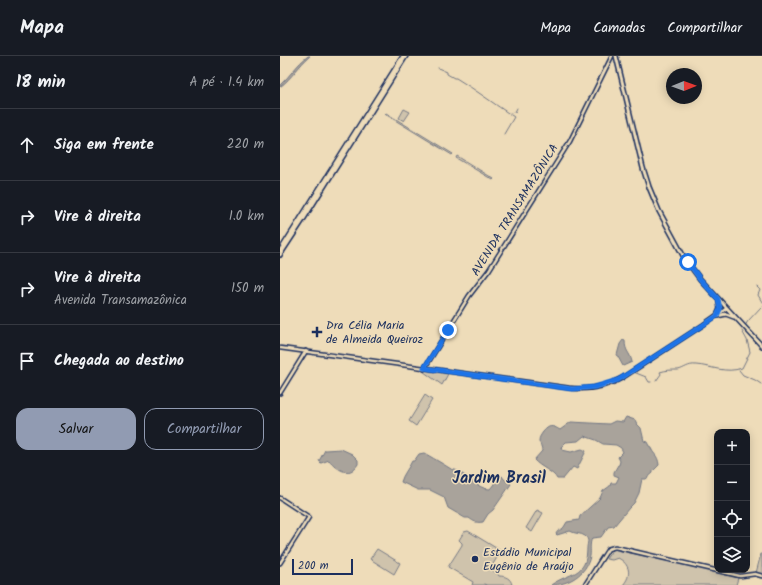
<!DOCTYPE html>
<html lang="pt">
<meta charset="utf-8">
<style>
body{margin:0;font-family:Kalam,sans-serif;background:#20242c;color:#f1f3f6}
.controls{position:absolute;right:12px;bottom:12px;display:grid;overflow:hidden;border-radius:8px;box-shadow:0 2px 10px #0003}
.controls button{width:36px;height:36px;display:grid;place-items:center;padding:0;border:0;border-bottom:1px solid #363941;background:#171b24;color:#f1f3f6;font:20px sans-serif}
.compass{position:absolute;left:386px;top:12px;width:36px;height:36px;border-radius:50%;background:#171b24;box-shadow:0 2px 10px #0003;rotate:89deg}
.scale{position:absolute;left:12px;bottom:10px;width:61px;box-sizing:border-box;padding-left:4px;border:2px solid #1b2f5e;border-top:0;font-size:11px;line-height:14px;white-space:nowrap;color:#1b2f5e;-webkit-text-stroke:3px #eedcb9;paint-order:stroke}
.stop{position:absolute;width:12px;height:12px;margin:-9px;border:3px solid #1a73e8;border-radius:50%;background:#fff}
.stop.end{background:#1a73e8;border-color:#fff;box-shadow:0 1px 4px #0008}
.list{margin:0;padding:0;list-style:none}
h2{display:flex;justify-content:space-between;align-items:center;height:52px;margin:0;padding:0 16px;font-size:17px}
h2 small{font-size:13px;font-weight:400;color:#9ea1a6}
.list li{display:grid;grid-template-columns:26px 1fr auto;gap:12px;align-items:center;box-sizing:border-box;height:72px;padding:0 16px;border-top:1px solid #363941}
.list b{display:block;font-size:15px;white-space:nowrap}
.list p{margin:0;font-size:13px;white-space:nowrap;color:#9ea1a6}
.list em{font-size:13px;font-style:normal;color:#9ea1a6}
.actions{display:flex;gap:8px;padding:12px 16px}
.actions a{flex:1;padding:9px 0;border:1px solid #919bb2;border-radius:12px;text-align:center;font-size:14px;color:#919bb2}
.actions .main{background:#919bb2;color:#111}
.icon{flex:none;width:22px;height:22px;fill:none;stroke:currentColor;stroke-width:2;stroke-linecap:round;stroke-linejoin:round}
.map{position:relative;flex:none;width:482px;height:529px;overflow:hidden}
header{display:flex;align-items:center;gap:24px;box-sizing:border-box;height:56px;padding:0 20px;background:#171b24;border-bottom:1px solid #363941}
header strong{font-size:19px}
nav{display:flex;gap:22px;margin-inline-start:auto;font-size:14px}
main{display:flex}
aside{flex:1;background:#171b24}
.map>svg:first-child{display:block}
</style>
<header>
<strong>Mapa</strong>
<nav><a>Mapa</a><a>Camadas</a><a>Compartilhar</a></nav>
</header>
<main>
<aside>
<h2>18 min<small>A pé · 1.4 km</small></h2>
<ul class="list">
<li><svg class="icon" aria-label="ahead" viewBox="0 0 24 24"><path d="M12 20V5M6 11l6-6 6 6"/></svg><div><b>Siga em frente</b></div><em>220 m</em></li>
<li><svg class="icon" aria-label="right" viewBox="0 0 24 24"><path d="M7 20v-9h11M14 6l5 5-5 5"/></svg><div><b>Vire à direita</b></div><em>1.0 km</em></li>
<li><svg class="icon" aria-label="right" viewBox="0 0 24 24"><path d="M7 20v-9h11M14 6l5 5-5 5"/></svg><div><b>Vire à direita</b><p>Avenida Transamazônica</p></div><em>150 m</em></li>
<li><svg class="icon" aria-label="arrive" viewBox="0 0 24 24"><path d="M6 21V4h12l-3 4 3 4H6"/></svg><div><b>Chegada ao destino</b></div></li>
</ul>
<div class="actions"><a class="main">Salvar</a><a>Compartilhar</a></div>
</aside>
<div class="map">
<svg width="482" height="529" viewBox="0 0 482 529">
<rect width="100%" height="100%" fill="#eedcb9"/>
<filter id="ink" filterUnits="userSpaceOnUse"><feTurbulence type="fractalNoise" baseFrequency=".025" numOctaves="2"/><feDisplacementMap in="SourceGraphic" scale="8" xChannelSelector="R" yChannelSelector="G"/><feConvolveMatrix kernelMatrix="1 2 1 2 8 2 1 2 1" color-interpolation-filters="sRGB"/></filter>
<g filter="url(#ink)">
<path fill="#cfc3ac" stroke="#757985" d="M 124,53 L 130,56 L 124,65 L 119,62 Z
M 106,57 L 173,98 L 172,99 L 105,58 Z
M 177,100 L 214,123 L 213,124 L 176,102 Z
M 140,313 L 168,318 L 162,329 Z
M 145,339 L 152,344 L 136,370 L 129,365 Z
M 257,454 L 263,457 L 252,476 L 246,472 Z
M 188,475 L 221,495 L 210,513 L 217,517 L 219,520 C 225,520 231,522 232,529 L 192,529 L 193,526 L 168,511 L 182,489 L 182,487 L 179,484 L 184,476 Z
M 97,493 L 120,507 L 114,518 L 90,503 Z
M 333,493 L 447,518 L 458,522 L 456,529 L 343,529 C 352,519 350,508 338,502 L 332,504 L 326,503 Z
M 481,498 L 482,498 L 482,518 L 476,517 Z"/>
<path fill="#a9a39b" stroke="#707583" d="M 28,0 L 30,0 C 19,9 12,22 0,31 L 0,29 C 10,20 17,8 28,0 Z
M 343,284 L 345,285 C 345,296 350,296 352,306 L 343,310 L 337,299 L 340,288 Z
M 346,361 L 355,364 L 357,368 L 361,372 L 364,385 L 367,386 L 369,390 L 371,391 C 372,398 378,398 379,409 L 373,415 L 373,417 L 366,423 L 362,423 L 359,437 L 354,447 L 349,452 L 334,470 L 328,471 L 321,481 L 312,482 C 309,489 311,494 310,500 C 307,518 288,529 271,529 C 289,516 307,521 307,492 C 307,487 310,484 305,480 C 301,477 295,478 290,475 L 277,479 L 276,478 C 278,473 281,475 284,471 L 287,466 L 299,464 L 300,460 L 320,442 L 323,435 L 330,430 L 331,427 L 336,427 L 339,421 L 334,419 L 334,416 L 338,409 L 339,409 L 340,405 L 338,401 L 343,396 L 341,392 L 336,389 L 323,388 L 316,384 L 304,380 L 298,385 L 286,386 L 281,391 L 282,394 L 291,396 L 302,393 L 306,395 L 297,413 L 293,411 L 283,423 L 277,423 C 274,416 260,411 254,404 L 262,395 C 262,391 260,388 259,385 C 259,381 261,379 263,376 C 269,369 272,369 280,374 L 291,366 L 329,368 L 335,365 L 343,366 Z
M 61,393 L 72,398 L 78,404 L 78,408 C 69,423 57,413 49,404 L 41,407 L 39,405 L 45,394 Z
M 144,397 C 148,399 168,411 171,413 C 183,414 197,434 210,433 L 214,428 L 216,421 L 222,420 L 224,423 L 231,428 L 213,454 L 208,458 L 203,466 C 197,467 194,466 189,462 L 185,462 L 168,452 L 164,441 L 150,434 L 138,434 L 121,426 C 123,418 129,412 132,405 L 134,405 L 139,398 Z"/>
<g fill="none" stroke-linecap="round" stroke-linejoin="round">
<path stroke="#707583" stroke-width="1" d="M 158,12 L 167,16 L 167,18 L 174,22 L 176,22 C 196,34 214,48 234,61 L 224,78
M 230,57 L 235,56 L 237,52
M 477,231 L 480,234 L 478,239 L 482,246
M 465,270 L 468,265 L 482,250
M 459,314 L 463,319 L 475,324 L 481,328
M 356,317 L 366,321 L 369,326 L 371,326
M 376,325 L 381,318 L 380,316 C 386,314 391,314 398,314 C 404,313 408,308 416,309 C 431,310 446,318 462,312 L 470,296 L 467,284 L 462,275
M 204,528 L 206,529"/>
<defs>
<path id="secondary" d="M 0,292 L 289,332 C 307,334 326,331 342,322 L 423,269 L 447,252
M 144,313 L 189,240 L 209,214 L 290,85 L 332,0
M 0,337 L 26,295
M 0,442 L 29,461 L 0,507
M 305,529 L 328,493 L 335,491 L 460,520 L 475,518 L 482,520"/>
<path id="primary" d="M 336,0 L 363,112 L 369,131 L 379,155 L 405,203 L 420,223 L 482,290
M 0,195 L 123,0
M 0,199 L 23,164 L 126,0
M 437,260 L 446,258 L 454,261
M 437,260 L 440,253 L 439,245"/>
</defs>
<use href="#secondary" stroke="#1b2f5e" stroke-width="5.5"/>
<use href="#primary" stroke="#1b2f5e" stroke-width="6"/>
<use href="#secondary" stroke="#eedcb9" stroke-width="2.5"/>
<use href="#primary" stroke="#eedcb9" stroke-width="3"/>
</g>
</g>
<g fill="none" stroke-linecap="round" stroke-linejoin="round" filter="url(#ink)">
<path stroke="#1a73e8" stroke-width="5" d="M 168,274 L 144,312 L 292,333 L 315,331 L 338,324 L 437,260 L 440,253 L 438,243 L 420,223 L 408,206"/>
</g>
<g fill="#1b2f5e" stroke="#eedcb9" stroke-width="1.5">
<path d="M35 270h4v4h4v4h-4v4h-4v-4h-4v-4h4z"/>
<circle cx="195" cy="503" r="4"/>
</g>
<g text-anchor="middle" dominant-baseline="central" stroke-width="3" stroke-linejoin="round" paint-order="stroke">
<g font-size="12" fill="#1b2f5e" stroke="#eedcb9">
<text transform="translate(235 154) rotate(-58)">AVENIDA TRANSAMAZÔNICA</text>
</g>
<g font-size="12" fill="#1b2f5e" stroke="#eedcb9" text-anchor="start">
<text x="46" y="269">Dra Célia Maria<tspan x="46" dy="14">de Almeida Queiroz</tspan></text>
<text x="203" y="496">Estádio Municipal<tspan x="203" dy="14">Eugênio de Araújo</tspan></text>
</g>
<g font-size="16" font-weight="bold" fill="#1b2f5e" stroke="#eedcb9">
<text x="219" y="422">Jardim Brasil</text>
</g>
</g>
</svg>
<div class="controls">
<button>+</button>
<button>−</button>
<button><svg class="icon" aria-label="locate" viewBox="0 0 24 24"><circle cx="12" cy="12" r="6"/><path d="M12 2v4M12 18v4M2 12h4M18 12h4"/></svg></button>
<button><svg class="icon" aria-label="layers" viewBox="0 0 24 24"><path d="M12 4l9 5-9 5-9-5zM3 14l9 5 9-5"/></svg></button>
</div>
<svg class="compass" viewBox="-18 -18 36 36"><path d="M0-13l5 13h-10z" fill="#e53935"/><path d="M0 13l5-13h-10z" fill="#9ea1a6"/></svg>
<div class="scale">200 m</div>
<div class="stop" style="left:408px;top:206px"></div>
<div class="stop end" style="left:168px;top:274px"></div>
</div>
</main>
